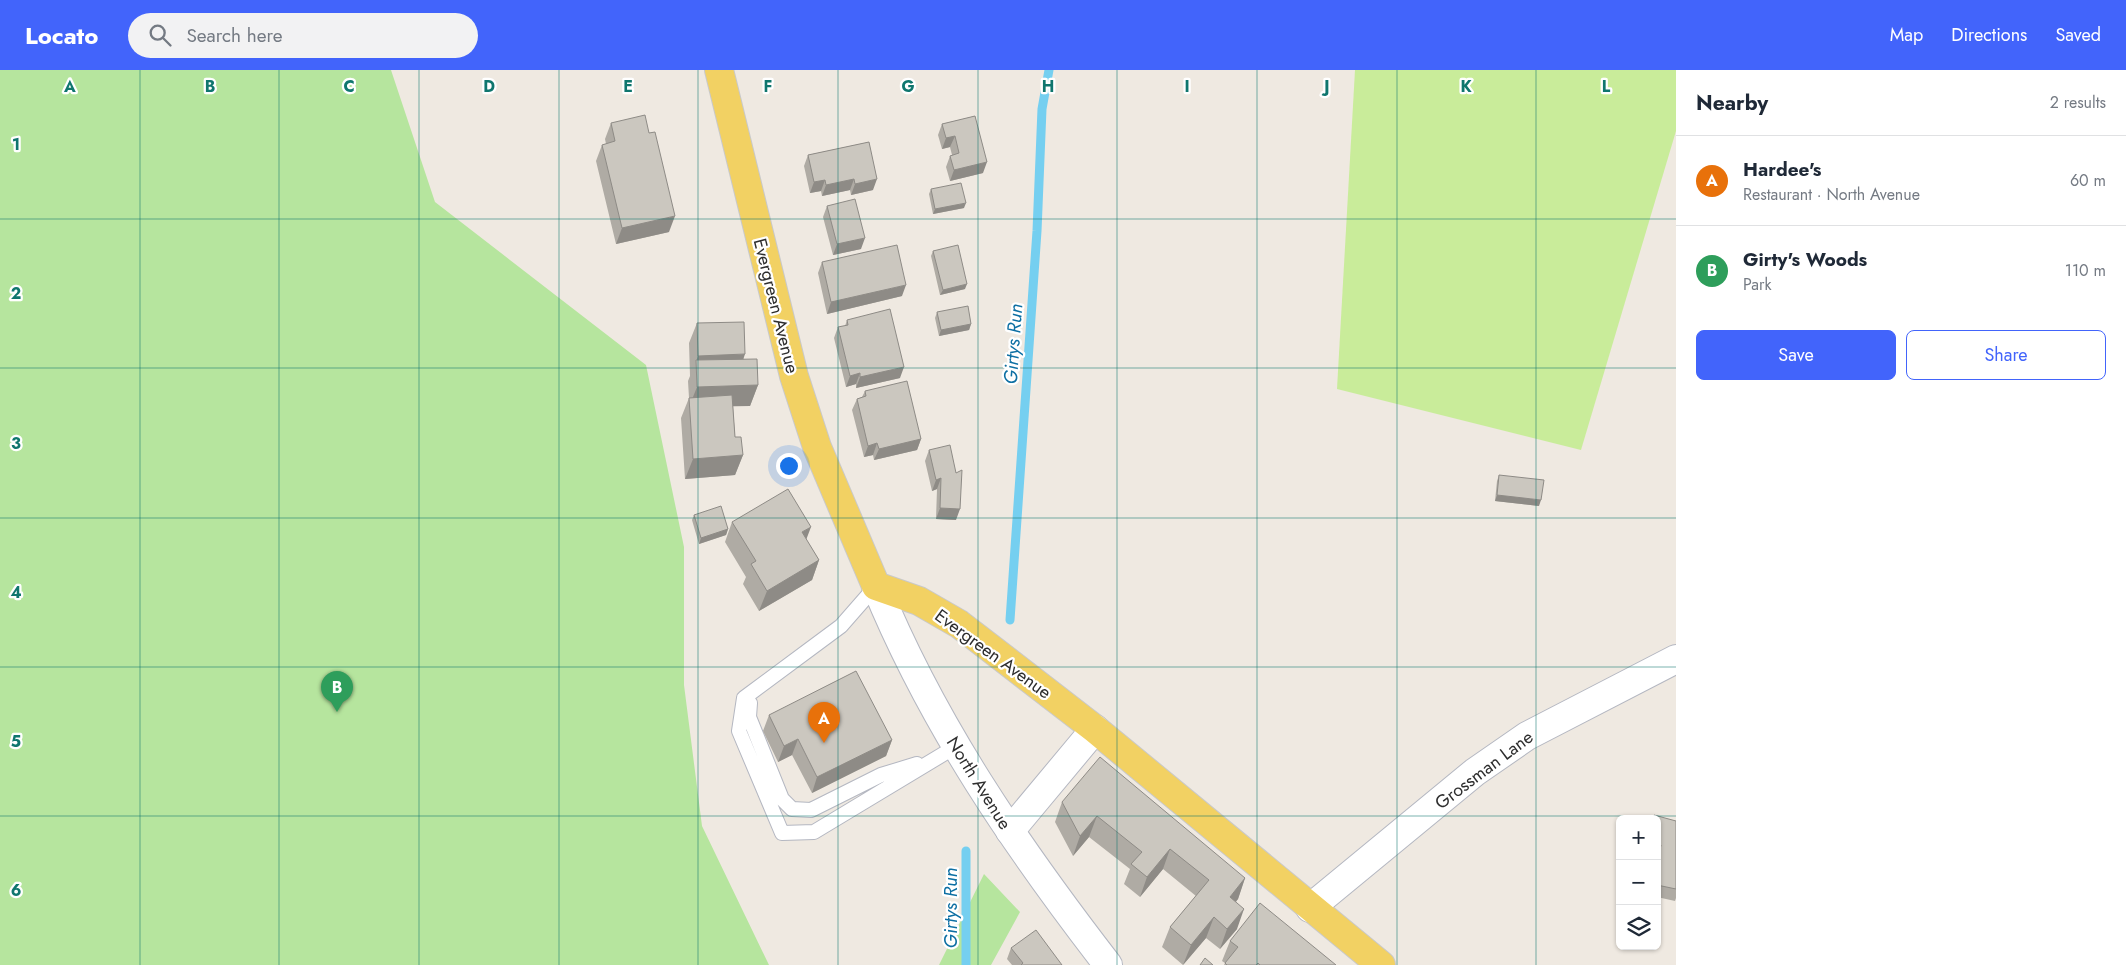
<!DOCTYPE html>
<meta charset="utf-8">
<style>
body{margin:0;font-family:Jost,sans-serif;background:#f2f2f3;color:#1f2937}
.controls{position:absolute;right:15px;bottom:15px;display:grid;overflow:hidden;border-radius:8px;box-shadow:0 1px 4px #0004}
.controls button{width:45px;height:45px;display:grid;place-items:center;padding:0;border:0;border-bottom:1px solid #e0e1e3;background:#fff;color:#1f2937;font:25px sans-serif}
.you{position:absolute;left:788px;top:395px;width:18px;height:18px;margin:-12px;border:4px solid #fff;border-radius:50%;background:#1a73e8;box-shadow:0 0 0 8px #1a73e833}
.badge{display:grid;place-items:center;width:32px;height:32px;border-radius:50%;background:#4264fb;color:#fff;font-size:16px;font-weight:700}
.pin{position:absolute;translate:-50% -41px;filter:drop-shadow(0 1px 2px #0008)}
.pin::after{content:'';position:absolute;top:26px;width:18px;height:15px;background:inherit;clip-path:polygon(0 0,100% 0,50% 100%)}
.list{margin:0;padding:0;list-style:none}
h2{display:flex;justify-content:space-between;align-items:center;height:65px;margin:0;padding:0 20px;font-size:21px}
h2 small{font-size:16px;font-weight:400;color:#747a83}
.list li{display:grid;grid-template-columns:32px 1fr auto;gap:15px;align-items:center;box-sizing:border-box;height:90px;padding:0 20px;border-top:1px solid #e0e1e3}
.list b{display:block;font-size:19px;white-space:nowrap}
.list p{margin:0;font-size:16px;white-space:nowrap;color:#747a83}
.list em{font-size:16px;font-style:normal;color:#747a83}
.actions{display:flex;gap:10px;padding:15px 20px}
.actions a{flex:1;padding:11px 0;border:1px solid #4264fb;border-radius:8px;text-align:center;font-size:18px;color:#4264fb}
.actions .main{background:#4264fb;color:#fff}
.icon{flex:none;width:28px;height:28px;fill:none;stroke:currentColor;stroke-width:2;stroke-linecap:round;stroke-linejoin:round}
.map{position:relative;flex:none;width:1676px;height:895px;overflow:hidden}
header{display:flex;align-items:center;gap:30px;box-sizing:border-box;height:70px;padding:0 25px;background:#4264fb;color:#fff}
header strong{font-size:24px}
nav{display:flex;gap:28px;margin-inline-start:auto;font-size:18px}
.search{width:350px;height:45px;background:#f2f2f3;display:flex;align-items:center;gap:12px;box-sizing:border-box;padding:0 18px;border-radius:28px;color:#747a83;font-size:19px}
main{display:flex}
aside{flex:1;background:#fff}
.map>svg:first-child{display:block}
</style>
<header>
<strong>Locato</strong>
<div class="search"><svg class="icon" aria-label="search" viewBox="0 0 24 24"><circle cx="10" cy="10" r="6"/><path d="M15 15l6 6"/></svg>Search here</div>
<nav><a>Map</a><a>Directions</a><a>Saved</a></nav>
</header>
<main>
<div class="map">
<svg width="1676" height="895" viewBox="0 0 1676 895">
<rect width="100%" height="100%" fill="#efe9e1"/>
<path fill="#b6e59e" d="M 0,0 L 391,0 L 435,132 L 646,295 L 684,477 L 684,615 L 702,756 L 769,895 L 0,895 Z
M 984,804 L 1020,842 L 991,895 L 939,895 Z"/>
<path fill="#c9ec9a" d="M 1355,0 L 1676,0 L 1676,61 L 1581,380 L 1337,319 Z"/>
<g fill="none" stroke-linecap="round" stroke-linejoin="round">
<path stroke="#75cff0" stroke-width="9" d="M 1010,550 L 1037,161 L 1042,39 L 1049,0
M 966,781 L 966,895"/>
<defs>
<path id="service" d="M 876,516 L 841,556 L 744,628 L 739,661 L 782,763 L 814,762 L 955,677
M 750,633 L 749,647 L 782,729 L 792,739 L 811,740 L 881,705 L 917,694"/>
<path id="minor" d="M 1010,761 L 1095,659
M 1310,838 L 1475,702 L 1527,666 L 1676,589"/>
<path id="tertiary" d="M 876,516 C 933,655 1016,776 1108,895"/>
<path id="primary" d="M 719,0 L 794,306 L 817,377 L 876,516 L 919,531 L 959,554 L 1095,659 L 1381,895"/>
</defs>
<use href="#service" stroke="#b4b7c1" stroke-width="16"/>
<use href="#minor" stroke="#b4b7c1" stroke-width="30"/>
<use href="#tertiary" stroke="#b4b7c1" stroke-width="30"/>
<use href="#primary" stroke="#c9c9c9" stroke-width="30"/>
<use href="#service" stroke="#fff" stroke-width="14"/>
<use href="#minor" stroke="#fff" stroke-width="28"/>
<use href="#tertiary" stroke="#fff" stroke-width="28"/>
<use href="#primary" stroke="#f2d163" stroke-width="28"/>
</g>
<path fill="#afaba4" d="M 975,46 L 983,103 L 950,111 L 946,97 L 950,86 L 952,85 L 950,77 L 942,79 L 938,65 L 942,54 Z
M 611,53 L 649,63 L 669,162 L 616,174 L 596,91 L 602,75 L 606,74 L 605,69 Z
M 869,72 L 873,120 L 851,125 L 850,120 L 822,126 L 821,121 L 810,123 L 804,96 L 808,85 Z
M 931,119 L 964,138 L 933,144 L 929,124 Z
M 827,136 L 861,179 L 833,185 L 823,147 Z
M 933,181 L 965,219 L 940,225 L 931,186 Z
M 822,192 L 902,226 L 827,244 L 818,203 Z
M 937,242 L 971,254 L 969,260 L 939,266 L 935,248 Z
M 847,250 L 900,308 L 856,318 L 856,314 L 846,317 L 834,268 L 838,257 L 845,256 Z
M 697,253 L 744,289 L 758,315 L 750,336 L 733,336 L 735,367 L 743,385 L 735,405 L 685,409 L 681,348 L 689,328 L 688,311 L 690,306 L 689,273 Z
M 865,321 L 921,369 L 917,380 L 874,390 L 873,385 L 864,387 L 852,340 L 857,329 L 862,327 Z
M 929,380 L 956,403 L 956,450 L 936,449 L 937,419 L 932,421 L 925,391 Z
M 1499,405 L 1539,436 L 1495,431 L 1497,411 Z
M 694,445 L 728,459 L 726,465 L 699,474 L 692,450 Z
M 732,452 L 806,469 L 819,490 L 812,510 L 759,541 L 743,514 L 746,507 L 725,472 Z
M 769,645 L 892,670 L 886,686 L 812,723 L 792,685 L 778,692 L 763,661 Z
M 1062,732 L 1245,808 L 1238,829 L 1236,832 L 1237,859 L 1220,879 L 1206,868 L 1183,895 L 1162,877 L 1170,857 L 1196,826 L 1163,799 L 1140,827 L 1124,814 L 1130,799 L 1089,767 L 1073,786 L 1055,752 Z
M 1657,749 L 1676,751 L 1676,828 L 1675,831 L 1657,827 Z
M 1230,871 L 1336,895 L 1224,895 L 1225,893 L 1222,891 Z
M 1011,878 L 1062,895 L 1012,895 L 1007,889 Z"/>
<path fill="#8e8b86" d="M 955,66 L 950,77 L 942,79 L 946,68 Z
M 987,92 L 983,103 L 950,111 L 954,100 Z
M 854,109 L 850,120 L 822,126 L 826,115 Z
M 877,109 L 873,120 L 851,125 L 855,114 Z
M 825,110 L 821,121 L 810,123 L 814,112 Z
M 966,133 L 964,138 L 933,144 L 935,139 Z
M 675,146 L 669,162 L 616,174 L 622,158 Z
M 865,168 L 861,179 L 833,185 L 837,174 Z
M 967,214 L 965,219 L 940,225 L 943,220 Z
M 906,215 L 902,226 L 827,244 L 831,232 Z
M 971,254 L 969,260 L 939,266 L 941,260 Z
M 745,284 L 738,305 L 696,292 L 698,286 Z
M 904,297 L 900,308 L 856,318 L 860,307 Z
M 860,303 L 856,314 L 846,317 L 850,306 Z
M 758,315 L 750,336 L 689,337 L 697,317 Z
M 921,369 L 917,380 L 874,390 L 879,379 Z
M 877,373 L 873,385 L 864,387 L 868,376 Z
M 743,385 L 735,405 L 685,409 L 693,389 Z
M 941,408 L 937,419 L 932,421 L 936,410 Z
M 1497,425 L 1541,430 L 1539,436 L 1495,431 Z
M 940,438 L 960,439 L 956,450 L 936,449 Z
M 811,457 L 803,478 L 802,462 Z
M 728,459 L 726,465 L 699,474 L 701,468 Z
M 819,490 L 812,510 L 759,541 L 767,521 Z
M 798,669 L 792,685 L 778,692 L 784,676 Z
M 892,670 L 886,686 L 812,723 L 817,707 Z
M 1097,746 L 1089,767 L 1073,786 L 1080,766 Z
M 1170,779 L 1163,799 L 1140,827 L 1147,807 Z
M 1245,808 L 1238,829 L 1222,847 L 1230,827 Z
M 1244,839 L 1237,859 L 1220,879 L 1227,859 Z
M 1214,847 L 1206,868 L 1183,895 L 1191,875 Z"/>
<path fill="#cbc7bf" stroke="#8e8b86" d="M 645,45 L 649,63 L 655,62 L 675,146 L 622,158 L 602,75 L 615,71 L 611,53 Z
M 975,46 L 987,92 L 954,100 L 950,86 L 959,83 L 955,66 L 946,68 L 942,54 Z
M 869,72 L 877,109 L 855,114 L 854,109 L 826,115 L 825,110 L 814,112 L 808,85 Z
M 961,113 L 966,133 L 935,139 L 931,119 Z
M 855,129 L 865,168 L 837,174 L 827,136 Z
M 897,175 L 906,215 L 831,232 L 822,192 Z
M 958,175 L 967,214 L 943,220 L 933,181 Z
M 968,236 L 971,254 L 941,260 L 937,242 Z
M 890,239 L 904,297 L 860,307 L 860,303 L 850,306 L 838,257 L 848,255 L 847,250 Z
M 744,252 L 745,284 L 698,286 L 697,253 Z
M 757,289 L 758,315 L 697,317 L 696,290 Z
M 907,311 L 921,369 L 879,379 L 877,373 L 868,376 L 857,329 L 866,326 L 865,321 Z
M 732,325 L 735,367 L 741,367 L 743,385 L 693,389 L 689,328 Z
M 950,375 L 956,403 L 962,400 L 960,439 L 940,438 L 941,408 L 936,410 L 929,380 Z
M 1499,405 L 1544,410 L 1541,430 L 1497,425 Z
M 788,419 L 811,457 L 802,462 L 819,490 L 767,521 L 751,494 L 756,491 L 732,452 Z
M 721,436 L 728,459 L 701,468 L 694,445 Z
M 856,601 L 892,670 L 817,707 L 798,669 L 784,676 L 769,645 Z
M 1100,687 L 1245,808 L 1230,827 L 1244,839 L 1227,859 L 1214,847 L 1191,875 L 1170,857 L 1209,810 L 1170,779 L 1147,807 L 1131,794 L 1142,782 L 1097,746 L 1080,766 L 1062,732 Z
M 1654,745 L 1676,751 L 1676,819 L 1657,815 L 1657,791 L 1661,775 L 1657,774 L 1657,749 L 1653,749 Z
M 1260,833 L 1336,895 L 1260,895 L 1258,893 L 1256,895 L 1227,895 L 1225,893 L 1238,877 L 1230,871 Z
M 1036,860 L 1062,895 L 1021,895 L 1023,893 L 1011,878 Z
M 1205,888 L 1213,895 L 1200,895 Z"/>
<path fill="none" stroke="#0f766e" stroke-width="1" stroke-opacity="0.55" d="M 140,0 L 140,895M 279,0 L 279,895M 419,0 L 419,895M 559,0 L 559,895M 698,0 L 698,895M 838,0 L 838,895M 978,0 L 978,895M 1117,0 L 1117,895M 1257,0 L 1257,895M 1397,0 L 1397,895M 1536,0 L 1536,895M 0,149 L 1676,149M 0,298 L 1676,298M 0,448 L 1676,448M 0,597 L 1676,597M 0,746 L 1676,746"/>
<g text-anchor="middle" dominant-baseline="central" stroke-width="4.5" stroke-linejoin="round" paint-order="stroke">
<g font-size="18" fill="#2e2e2e" stroke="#fff">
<text transform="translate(776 236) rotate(76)">Evergreen Avenue</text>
<text transform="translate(993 584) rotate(36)">Evergreen Avenue</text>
<text transform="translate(1484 700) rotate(-37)">Grossman Lane</text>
<text transform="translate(979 713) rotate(58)">North Avenue</text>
</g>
<g font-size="19" font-style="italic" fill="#0d6fa3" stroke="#fff">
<text transform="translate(1013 274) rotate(-86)">Girtys Run</text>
<text transform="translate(950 838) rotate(-90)">Girtys Run</text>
</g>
</g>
<g font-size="16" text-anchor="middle" font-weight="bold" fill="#0f766e" stroke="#fff" stroke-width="4.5" stroke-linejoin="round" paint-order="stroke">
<text x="70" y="22">A</text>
<text x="210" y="22">B</text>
<text x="349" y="22">C</text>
<text x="489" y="22">D</text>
<text x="628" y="22">E</text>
<text x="768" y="22">F</text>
<text x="908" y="22">G</text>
<text x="1048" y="22">H</text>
<text x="1187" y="22">I</text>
<text x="1327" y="22">J</text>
<text x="1466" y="22">K</text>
<text x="1606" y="22">L</text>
<text x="16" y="80">1</text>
<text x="16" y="229">2</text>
<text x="16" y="379">3</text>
<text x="16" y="528">4</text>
<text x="16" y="677">5</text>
<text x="16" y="826">6</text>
</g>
</svg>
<div class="controls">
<button>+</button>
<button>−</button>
<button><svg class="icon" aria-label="layers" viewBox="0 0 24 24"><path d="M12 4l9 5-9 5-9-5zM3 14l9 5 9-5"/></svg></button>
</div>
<div class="you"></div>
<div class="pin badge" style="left:824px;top:673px;background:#e8710a">A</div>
<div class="pin badge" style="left:337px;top:642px;background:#2e9e5b">B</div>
</div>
<aside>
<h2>Nearby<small>2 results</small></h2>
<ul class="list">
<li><span class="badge" style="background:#e8710a">A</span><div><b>Hardee's</b><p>Restaurant · North Avenue</p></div><em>60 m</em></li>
<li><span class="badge" style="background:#2e9e5b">B</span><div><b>Girty's Woods</b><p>Park</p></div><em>110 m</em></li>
</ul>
<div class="actions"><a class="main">Save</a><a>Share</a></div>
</aside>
</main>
